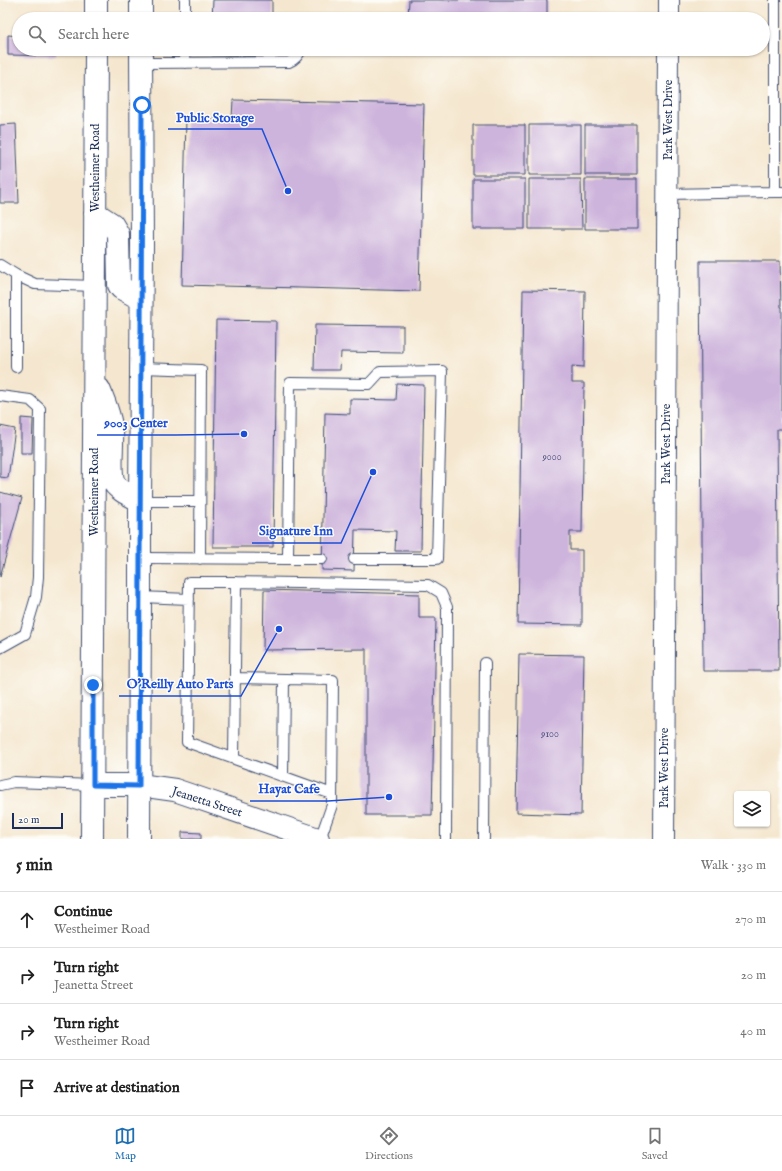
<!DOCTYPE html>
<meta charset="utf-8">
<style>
body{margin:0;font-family:"IM FELL English",serif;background:#f2f2f2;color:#222}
.controls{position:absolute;right:12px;bottom:12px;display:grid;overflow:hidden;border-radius:4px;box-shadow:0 1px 3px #0004}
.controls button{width:36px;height:36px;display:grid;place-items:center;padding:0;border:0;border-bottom:1px solid #e0e0e0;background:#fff;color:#222;font:20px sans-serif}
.scale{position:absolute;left:12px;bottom:10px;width:51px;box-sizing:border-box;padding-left:4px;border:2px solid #1b2f5e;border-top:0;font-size:11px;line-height:14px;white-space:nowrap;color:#1b2f5e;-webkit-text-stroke:3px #fdfcf7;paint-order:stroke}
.stop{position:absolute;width:12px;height:12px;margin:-9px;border:3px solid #1a73e8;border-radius:50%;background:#fff}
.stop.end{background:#1a73e8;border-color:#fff;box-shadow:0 1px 4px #0008}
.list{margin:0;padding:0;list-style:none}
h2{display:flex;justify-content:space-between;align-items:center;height:52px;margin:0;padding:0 16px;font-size:17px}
h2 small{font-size:13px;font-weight:400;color:#767676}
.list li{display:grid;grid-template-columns:26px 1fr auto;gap:12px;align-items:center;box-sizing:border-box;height:56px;padding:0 16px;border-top:1px solid #e0e0e0}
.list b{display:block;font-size:15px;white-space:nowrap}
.list p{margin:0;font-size:13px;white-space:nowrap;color:#767676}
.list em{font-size:13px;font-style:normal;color:#767676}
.icon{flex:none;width:22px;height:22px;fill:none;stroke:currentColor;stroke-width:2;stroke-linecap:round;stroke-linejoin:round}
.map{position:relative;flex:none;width:782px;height:839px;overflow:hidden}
.search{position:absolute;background:#fff;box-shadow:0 1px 3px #0004;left:12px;right:12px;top:12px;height:44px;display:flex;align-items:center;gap:10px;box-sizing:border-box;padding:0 14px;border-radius:22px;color:#767676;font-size:15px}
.sheet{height:276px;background:#fff}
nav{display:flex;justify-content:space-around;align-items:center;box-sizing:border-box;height:56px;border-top:1px solid #e0e0e0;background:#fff;font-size:11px;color:#767676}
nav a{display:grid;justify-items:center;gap:2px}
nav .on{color:#1f6fb2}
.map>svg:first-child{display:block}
</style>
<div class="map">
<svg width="782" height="839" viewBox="0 0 782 839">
<rect width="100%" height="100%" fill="#fdfcf7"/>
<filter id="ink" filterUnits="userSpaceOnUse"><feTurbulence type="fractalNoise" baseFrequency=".025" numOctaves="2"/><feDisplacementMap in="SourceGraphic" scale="8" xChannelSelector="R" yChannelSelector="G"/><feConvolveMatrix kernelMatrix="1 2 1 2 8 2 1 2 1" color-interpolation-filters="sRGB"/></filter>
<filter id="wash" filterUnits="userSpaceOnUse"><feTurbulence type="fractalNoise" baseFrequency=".012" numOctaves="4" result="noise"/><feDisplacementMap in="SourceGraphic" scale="16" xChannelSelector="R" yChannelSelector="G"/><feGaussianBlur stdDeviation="0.9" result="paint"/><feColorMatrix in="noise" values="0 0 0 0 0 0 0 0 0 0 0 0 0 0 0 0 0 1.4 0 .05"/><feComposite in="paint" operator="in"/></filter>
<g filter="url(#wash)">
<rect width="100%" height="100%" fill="#f5e7cf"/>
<g id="blocks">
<path fill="#cdb4dc" d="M 213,0 L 272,0 L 272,19 L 212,19 Z
M 409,0 L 547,0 L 547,19 L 408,19 Z
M 8,35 L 19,36 L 19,49 L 56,49 L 56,56 L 8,55 Z
M 212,49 L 271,49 L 271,56 L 212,55 Z
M 233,100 L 424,104 L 419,291 L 182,285 L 186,118 L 232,119 Z
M 16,124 L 19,203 L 0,203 L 0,125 Z
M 473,125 L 525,125 L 525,175 L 473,175 Z
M 529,125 L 581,125 L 581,175 L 529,175 Z
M 585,125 L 637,125 L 637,175 L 585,175 Z
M 473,179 L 525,179 L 525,229 L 473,229 Z
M 529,179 L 581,179 L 582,229 L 529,229 Z
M 585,179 L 637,179 L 637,229 L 585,229 Z
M 700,261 L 780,261 L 781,307 L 782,307 L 782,429 L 777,429 L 779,671 L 703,671 Z
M 523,290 L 585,291 L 584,367 L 572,366 L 572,383 L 584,383 L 582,532 L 570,532 L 570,550 L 582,550 L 582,625 L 518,624 Z
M 216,320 L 276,321 L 273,547 L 213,547 Z
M 315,325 L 403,326 L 403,353 L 341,352 L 340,370 L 314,370 Z
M 397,384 L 424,385 L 421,551 L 395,551 L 396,531 L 355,530 L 354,571 L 322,570 L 325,413 L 350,414 L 350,399 L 396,400 Z
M 21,418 L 33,419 L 32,453 L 21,453 Z
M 0,426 L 15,429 L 8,478 L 0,477 Z
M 0,492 L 22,498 L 0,577 Z
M 264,590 L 419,594 L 419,618 L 436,618 L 432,815 L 366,815 L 366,649 L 263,650 Z
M 519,654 L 584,655 L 581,815 L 516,813 Z
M 182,832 L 201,833 L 201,839 L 182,839 Z"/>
</g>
</g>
<g filter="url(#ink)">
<use href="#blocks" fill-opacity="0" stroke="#3c4b6f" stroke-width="1"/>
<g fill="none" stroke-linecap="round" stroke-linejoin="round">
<defs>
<path id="lane" d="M 775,0 L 775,192 L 782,192
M 185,19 L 185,0
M 141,63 L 289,62 C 295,60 298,55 302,49
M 185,63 L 185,49
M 668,194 L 775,192
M 0,265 L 16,275 L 35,284 L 95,286
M 16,367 L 16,275
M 141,368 L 201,370 L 200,559
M 0,396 L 30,400 L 40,409 L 38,577 L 36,597 L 25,634 L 0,648
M 140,501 L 200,501
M 140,558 L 288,559 L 290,383 L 369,384 L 380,372 L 442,371 L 437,559 L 354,559
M 288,559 L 322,559
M 140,597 L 189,599
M 235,678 L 333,680 L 332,805 L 320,839
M 234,759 L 236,582
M 283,776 L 284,679
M 0,785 L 14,782 L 93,785
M 332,794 L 187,742 L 189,582 L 236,582 L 428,585 L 441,593 L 447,607 L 446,839
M 484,839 L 485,663"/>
<path id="street" d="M 669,19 L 669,0
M 664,839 L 668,49"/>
<path id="secondary" d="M 93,785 L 139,785 L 175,790 L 318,839"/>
<path id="primary" d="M 141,0 L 141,19
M 96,19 L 96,0
M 95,213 L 112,224 L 118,234 L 119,285 L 121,288 L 141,299
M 99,389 C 105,403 111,418 112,433 C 113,446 109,472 114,483 C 119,491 132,496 140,501
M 92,839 L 96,49
M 139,839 L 140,597 L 140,501 L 142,245 L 141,49"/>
</defs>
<use href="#lane" stroke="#3c4b6f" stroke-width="12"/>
<use href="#street" stroke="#3c4b6f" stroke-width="22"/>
<use href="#secondary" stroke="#3c4b6f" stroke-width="24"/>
<use href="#primary" stroke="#3c4b6f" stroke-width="24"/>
<use href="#lane" stroke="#fff" stroke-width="10"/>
<use href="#street" stroke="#fff" stroke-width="20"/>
<use href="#secondary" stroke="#fff" stroke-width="22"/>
<use href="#primary" stroke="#fff" stroke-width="22"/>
</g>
</g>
<g fill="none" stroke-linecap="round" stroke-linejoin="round" filter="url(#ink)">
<path stroke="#1a73e8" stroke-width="5" d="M 93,685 L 93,785 L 139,786 L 142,105"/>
</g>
<g text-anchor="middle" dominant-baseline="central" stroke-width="3" stroke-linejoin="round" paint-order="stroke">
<g font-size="10" fill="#48507e">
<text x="552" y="457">9000</text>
<text x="550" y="734">9100</text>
</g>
<g font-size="12" fill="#1b2f5e" stroke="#fdfcf7">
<text transform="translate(668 120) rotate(-90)">Park West Drive</text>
<text transform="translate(95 168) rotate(-90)">Westheimer Road</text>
<text transform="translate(666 444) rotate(-90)">Park West Drive</text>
<text transform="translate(94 492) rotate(-90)">Westheimer Road</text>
<text transform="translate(664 768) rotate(-90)">Park West Drive</text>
<text transform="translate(207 802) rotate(18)">Jeanetta Street</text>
</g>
</g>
<path fill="none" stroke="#1d4ed8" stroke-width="1.5" d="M288 191L262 129H168M244 434L176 435H97M373 472L341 543H252M279 629L241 696H119M389 797L328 801H250"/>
<g fill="#1d4ed8" stroke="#fdfcf7" stroke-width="1.5">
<circle cx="288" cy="191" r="4"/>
<circle cx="244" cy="434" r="4"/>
<circle cx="373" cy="472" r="4"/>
<circle cx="279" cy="629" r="4"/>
<circle cx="389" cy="797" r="4"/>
</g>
<g font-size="13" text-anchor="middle" font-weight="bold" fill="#1d4ed8" stroke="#fdfcf7" stroke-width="3" stroke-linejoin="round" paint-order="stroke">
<text x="215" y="122">Public Storage</text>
<text x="136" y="427">9003 Center</text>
<text x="296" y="535">Signature Inn</text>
<text x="180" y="688">O'Reilly Auto Parts</text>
<text x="289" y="793">Hayat Cafe</text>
</g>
</svg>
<div class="controls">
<button><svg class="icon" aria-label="layers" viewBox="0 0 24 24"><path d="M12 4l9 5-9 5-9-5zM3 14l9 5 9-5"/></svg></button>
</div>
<div class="scale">20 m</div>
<div class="stop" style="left:142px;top:105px"></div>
<div class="stop end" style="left:93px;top:685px"></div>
<div class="search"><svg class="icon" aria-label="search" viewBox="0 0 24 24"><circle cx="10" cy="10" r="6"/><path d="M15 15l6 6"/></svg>Search here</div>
</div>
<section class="sheet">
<h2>5 min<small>Walk · 330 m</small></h2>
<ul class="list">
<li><svg class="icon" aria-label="ahead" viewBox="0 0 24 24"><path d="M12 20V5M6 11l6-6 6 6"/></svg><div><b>Continue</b><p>Westheimer Road</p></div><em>270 m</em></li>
<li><svg class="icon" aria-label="right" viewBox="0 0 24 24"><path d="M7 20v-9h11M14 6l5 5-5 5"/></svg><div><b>Turn right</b><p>Jeanetta Street</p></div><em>20 m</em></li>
<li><svg class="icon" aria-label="right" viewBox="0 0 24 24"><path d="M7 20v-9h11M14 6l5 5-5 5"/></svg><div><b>Turn right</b><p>Westheimer Road</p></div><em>40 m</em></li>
<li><svg class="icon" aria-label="arrive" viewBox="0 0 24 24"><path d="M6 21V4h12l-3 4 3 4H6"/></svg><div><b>Arrive at destination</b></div></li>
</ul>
</section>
<nav>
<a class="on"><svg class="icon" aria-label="map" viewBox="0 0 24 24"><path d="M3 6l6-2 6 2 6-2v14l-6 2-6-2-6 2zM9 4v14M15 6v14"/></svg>Map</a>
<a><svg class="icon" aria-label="directions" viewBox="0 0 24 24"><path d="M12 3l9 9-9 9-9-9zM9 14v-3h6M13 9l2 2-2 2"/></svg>Directions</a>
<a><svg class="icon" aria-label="saved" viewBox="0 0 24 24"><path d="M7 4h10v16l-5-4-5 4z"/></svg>Saved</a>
</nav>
